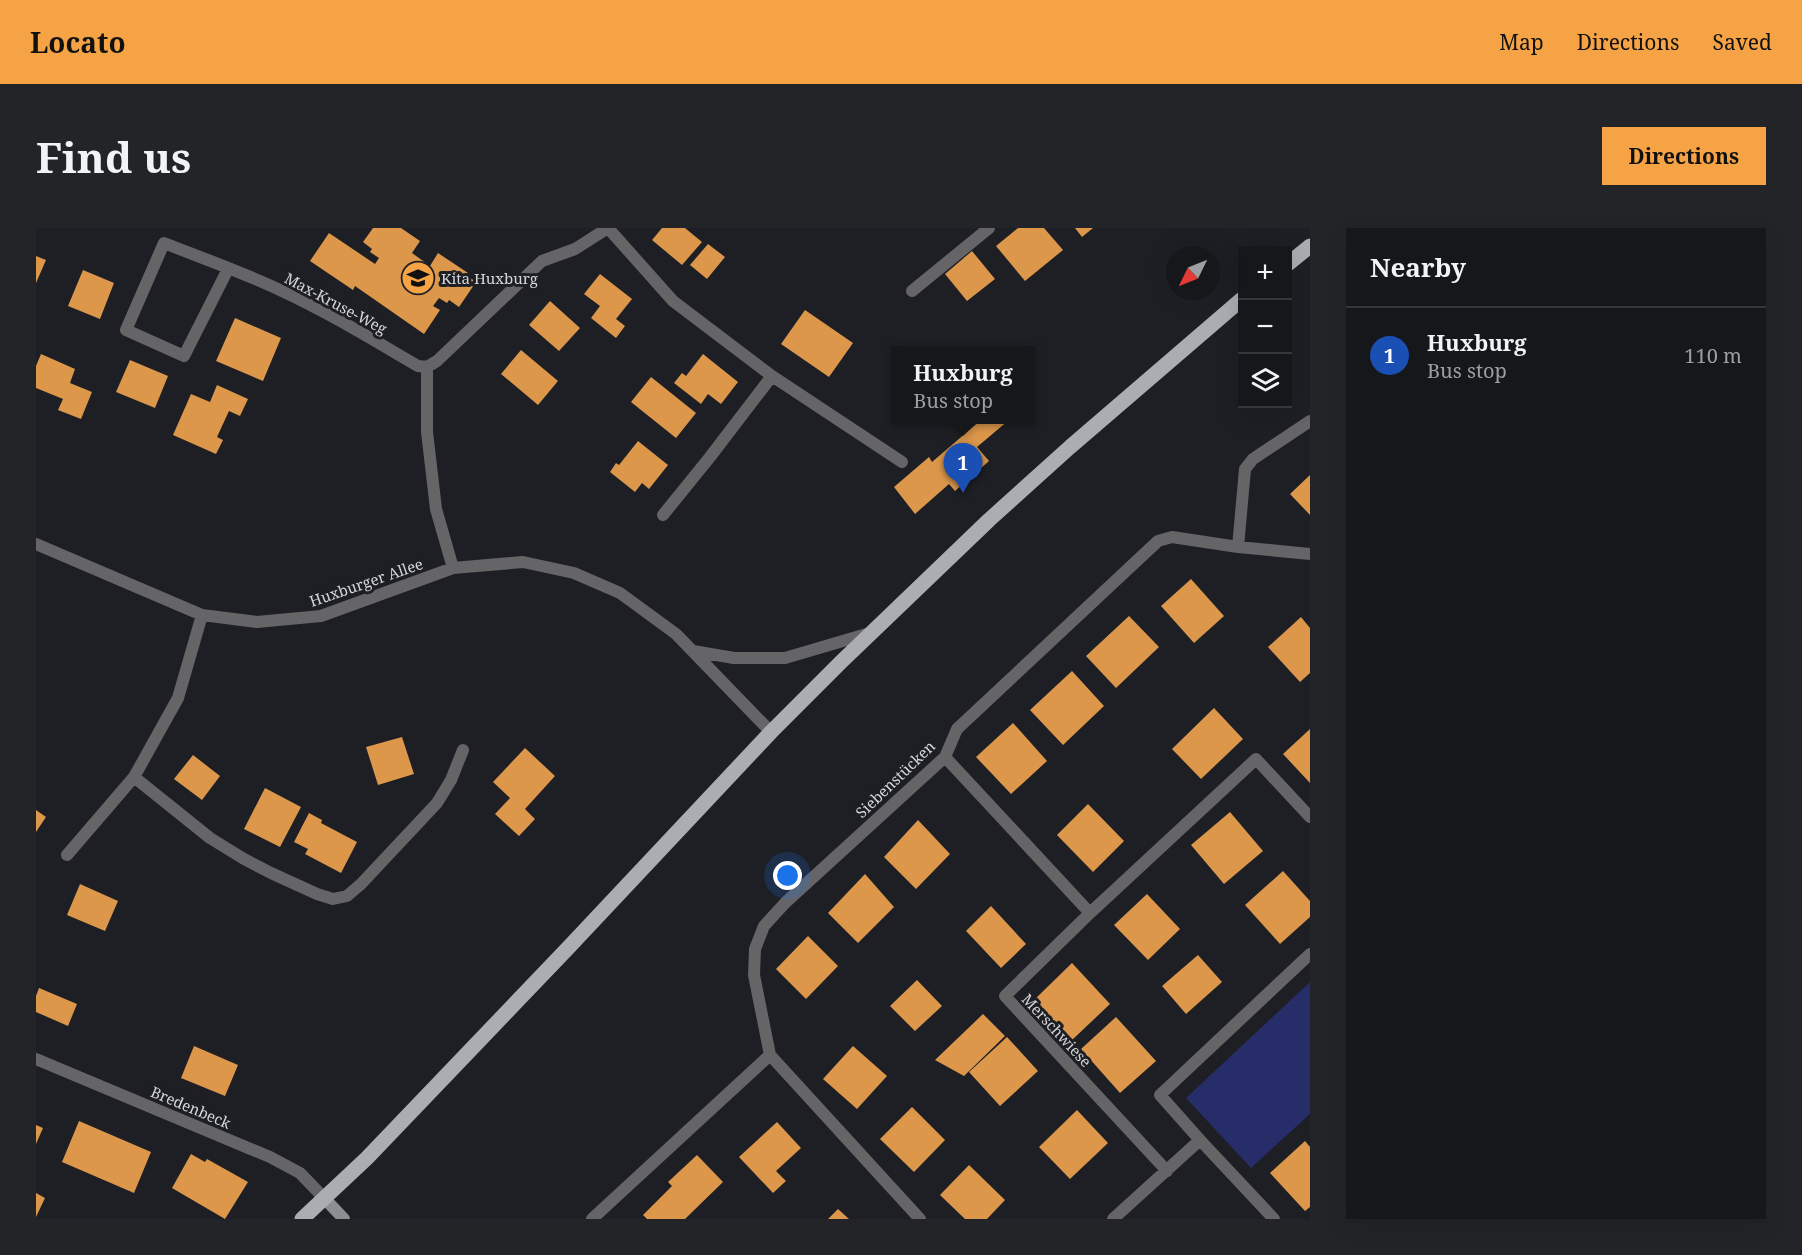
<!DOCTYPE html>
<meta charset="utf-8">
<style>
body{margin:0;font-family:"Noto Serif",serif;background:#232428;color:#f1f3f6}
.controls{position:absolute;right:18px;top:18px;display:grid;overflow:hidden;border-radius:0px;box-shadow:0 6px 24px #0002}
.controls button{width:54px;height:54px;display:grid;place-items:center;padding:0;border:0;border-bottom:2px solid #35363a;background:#16171b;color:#f1f3f6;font:30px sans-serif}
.compass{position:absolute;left:1130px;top:18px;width:54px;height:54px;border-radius:50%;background:#16171b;box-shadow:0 6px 24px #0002;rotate:227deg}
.you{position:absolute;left:752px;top:648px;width:21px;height:21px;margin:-15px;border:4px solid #fff;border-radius:50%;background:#1a73e8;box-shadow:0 0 0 9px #1a73e833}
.badge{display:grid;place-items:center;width:39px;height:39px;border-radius:50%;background:#f5a345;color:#fff;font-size:20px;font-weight:700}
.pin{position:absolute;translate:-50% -50px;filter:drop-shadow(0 2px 3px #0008)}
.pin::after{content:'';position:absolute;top:32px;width:21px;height:18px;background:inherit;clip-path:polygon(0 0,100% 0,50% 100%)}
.popup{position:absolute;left:855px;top:118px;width:144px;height:78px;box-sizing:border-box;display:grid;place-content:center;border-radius:0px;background:#16171b;filter:drop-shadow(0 2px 4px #0005);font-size:20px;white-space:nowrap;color:#9e9fa3}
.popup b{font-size:22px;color:#f1f3f6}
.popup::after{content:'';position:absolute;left:50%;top:100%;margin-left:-12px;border:12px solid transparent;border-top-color:#16171b}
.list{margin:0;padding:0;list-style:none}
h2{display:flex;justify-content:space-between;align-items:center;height:78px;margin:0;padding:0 24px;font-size:26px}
h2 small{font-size:20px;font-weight:400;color:#9e9fa3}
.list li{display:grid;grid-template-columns:39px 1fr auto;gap:18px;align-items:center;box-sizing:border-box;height:96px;padding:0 24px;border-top:2px solid #35363a}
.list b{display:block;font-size:22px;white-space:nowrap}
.list p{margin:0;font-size:20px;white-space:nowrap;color:#9e9fa3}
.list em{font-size:20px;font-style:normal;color:#9e9fa3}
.icon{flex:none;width:33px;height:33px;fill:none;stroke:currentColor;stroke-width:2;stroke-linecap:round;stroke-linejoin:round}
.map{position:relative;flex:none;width:1274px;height:991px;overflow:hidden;border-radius:0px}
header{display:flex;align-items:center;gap:36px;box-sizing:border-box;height:84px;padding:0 30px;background:#f5a345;color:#111}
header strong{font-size:28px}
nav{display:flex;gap:33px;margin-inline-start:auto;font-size:21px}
.intro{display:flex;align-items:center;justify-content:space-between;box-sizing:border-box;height:144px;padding:0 36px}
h1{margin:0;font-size:42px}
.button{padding:15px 27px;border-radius:0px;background:#f5a345;color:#111;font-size:21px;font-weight:700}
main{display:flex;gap:36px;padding:0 36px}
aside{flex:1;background:#16171b;border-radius:0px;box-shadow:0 6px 24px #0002}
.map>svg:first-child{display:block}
</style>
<header>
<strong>Locato</strong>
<nav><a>Map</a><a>Directions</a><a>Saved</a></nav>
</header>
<div class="intro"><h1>Find us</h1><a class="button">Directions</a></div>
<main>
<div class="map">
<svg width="1274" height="991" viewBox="0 0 1274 991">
<rect width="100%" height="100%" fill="#1e1f24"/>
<path fill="#272d69" d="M 1274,754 L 1274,886 L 1215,940 L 1150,870 Z"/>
<path fill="#dc974b" d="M 337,0 L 365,0 L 384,13 L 376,25 L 394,38 L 402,25 L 432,45 L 430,47 L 440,54 L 423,79 L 413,72 L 411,75 L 403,70 L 397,78 L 404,82 L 388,106 L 319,58 L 317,62 L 274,33 L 293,5 L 339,36 L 343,30 L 334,24 L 336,21 L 327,14 Z
M 626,0 L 649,0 L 666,14 L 646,37 L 616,12 Z
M 982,0 L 1008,0 L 1027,22 L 989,53 L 960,18 Z
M 1039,0 L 1057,0 L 1046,9 Z
M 672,16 L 689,29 L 671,51 L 654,37 Z
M 936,23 L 959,51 L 931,73 L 909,46 Z
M 0,28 L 10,32 L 0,55 Z
M 47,42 L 78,55 L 64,91 L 32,78 Z
M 564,46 L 596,71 L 580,91 L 589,98 L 580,110 L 555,90 L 564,78 L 548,66 Z
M 514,73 L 544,100 L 523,123 L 493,97 Z
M 769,82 L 817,115 L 793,149 L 745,116 Z
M 199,90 L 245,110 L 227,153 L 180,133 Z
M 485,122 L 522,153 L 502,177 L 465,146 Z
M 5,126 L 39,141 L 34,155 L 56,164 L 45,191 L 22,182 L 27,171 L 0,160 L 0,138 Z
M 667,126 L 702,154 L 685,176 L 672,166 L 665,176 L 638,155 L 646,145 L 650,148 Z
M 94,132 L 132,148 L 119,180 L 80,164 Z
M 615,149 L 660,185 L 640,210 L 595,174 Z
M 181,157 L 212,171 L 204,188 L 193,183 L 181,209 L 187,212 L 180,226 L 137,207 L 155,166 L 174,174 Z
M 945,192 L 973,192 L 941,219 L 953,233 L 919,263 L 913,256 L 879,286 L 858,259 L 893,229 L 896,234 Z
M 602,213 L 632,237 L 613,261 L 606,255 L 599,264 L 574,244 L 580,235 L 583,237 Z
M 1274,247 L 1274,287 L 1254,266 Z
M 1155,351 L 1188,388 L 1158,415 L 1125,378 Z
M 1093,388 L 1123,419 L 1080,460 L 1050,428 Z
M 1265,389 L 1274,400 L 1274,445 L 1264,454 L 1232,419 Z
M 1036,443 L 1068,478 L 1027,517 L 994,482 Z
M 1178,480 L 1207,511 L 1165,551 L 1136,521 Z
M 977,495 L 1011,533 L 975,566 L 940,529 Z
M 1274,501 L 1274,555 L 1247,526 Z
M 366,509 L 378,546 L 342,557 L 330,519 Z
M 489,520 L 519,548 L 489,581 L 499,591 L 483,608 L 459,586 L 474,570 L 457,554 Z
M 157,527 L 184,548 L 166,572 L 138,551 Z
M 229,560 L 265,579 L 244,619 L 208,601 Z
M 1052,576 L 1088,613 L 1057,644 L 1021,607 Z
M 0,582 L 10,589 L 0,604 Z
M 1194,584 L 1227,623 L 1188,656 L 1155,617 Z
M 273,585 L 286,592 L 285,595 L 321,614 L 305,645 L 269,626 L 272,621 L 258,614 Z
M 882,592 L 914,626 L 880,661 L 848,629 Z
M 1247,643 L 1274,673 L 1274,689 L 1244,716 L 1209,677 Z
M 829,646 L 858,679 L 822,715 L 792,685 Z
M 44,656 L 82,673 L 69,703 L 31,687 Z
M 1111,666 L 1144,701 L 1112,732 L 1078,697 Z
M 955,678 L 990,716 L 965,740 L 930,703 Z
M 772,708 L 802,738 L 770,771 L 740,741 Z
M 1162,727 L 1186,754 L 1150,786 L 1126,758 Z
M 1036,735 L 1074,776 L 1035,813 L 997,773 Z
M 881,752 L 906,778 L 879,803 L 854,778 Z
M 3,760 L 41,776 L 32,798 L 0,784 L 0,768 Z
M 947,786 L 969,808 L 928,848 L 899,832 Z
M 1080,789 L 1120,833 L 1084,865 L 1045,821 Z
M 971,809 L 1002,843 L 964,878 L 933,844 Z
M 158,818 L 202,837 L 189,868 L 145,850 Z
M 817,818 L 851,848 L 821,881 L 787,851 Z
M 876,879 L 909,912 L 878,944 L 844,911 Z
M 1041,882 L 1072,915 L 1034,951 L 1003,919 Z
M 43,893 L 115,924 L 98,965 L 26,934 Z
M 741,894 L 765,920 L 740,943 L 750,953 L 737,965 L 703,929 Z
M 0,897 L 7,900 L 0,916 Z
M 1269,913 L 1274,919 L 1274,979 L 1269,983 L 1234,945 Z
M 155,926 L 169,934 L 171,931 L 212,954 L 189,991 L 136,960 Z
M 661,927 L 687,954 L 649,991 L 611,991 L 607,987 L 636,958 L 632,954 Z
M 933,937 L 969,972 L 951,991 L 929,991 L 904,967 Z
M 0,965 L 9,970 L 0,989 Z
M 802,981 L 813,991 L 792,991 Z"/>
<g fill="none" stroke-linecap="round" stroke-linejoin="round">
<path stroke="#656568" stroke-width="12" d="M 572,0 L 637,73 L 736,148 L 866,234
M 192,41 L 148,128 L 90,102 L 128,15 C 166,30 206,44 244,62 C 292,84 337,112 382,138 L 391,139 L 401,133 L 506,33 L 539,21 L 572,0
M 876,63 L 953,0
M 391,139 L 391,204 L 400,281 L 417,340
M 627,287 L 674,229 L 736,148
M 0,316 L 166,387 L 221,394 L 285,388 L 417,340 L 487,334 L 538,345 L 584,365 L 640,406 L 735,504
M 1202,319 L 1209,241 L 1217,231 L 1274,193
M 657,423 L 698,430 L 749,430 L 834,405
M 909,529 L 1054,685 L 1220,531 L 1274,589
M 98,549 L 174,610 L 208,631 L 235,645 L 281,666 L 297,671 L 311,668 L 325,656 L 401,575 L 415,552 L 427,522
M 31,627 L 98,549 L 142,470 L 166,387
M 1054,685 L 969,768 L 1131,943
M 0,831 L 234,929 L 264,945 L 289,971
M 1164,912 L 1238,991
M 556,991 L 734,827
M 884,991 L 734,827 L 718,747 L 719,721 L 728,698 L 749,675 L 909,529 L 921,501 L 1122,313 L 1136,309 L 1202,319 L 1274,326
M 1077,991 L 1164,912 L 1124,867 L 1274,726"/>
<path stroke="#8c8e92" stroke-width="12" d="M 289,971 L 308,991"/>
<path stroke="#abadb2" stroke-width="15" d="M 1252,36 L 1274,18
M 266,991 L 331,930 L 532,720 L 735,504 L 805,434 L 953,292 L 1034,219 L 1206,71"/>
</g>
<defs>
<symbol id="school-disc" viewBox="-11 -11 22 22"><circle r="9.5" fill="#f5a345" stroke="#1e1f24"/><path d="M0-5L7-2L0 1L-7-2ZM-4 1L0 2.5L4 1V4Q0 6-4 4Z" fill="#111"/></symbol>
</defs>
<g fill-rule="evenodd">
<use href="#school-disc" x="363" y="31" width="38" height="38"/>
</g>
<g text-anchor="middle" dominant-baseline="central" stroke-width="6" stroke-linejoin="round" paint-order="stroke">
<g font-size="15" fill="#d5d6d9" stroke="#1e1f24" text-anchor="start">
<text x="405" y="50">Kita Huxburg</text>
</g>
<g font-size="15" fill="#d5d6d9" stroke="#1e1f24">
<text transform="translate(300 75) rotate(28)">Max-Kruse-Weg</text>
<text transform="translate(330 354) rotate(-19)">Huxburger Allee</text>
<text transform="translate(859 551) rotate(-44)">Siebenstücken</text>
<text transform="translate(1021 802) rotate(47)">Merschwiese</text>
<text transform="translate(155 879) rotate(23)">Bredenbeck</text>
</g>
</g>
</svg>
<div class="controls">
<button>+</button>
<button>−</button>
<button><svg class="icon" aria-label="layers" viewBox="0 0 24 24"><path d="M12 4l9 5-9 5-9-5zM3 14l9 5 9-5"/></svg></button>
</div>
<svg class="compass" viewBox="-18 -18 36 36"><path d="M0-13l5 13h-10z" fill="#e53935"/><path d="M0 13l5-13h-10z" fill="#9e9fa3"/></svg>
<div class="you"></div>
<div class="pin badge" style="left:927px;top:265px;background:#1a4fb4">1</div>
<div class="popup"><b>Huxburg</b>Bus stop</div>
</div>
<aside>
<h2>Nearby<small></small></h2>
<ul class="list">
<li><span class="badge" style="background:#1a4fb4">1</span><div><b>Huxburg</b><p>Bus stop</p></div><em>110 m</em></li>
</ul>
</aside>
</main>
